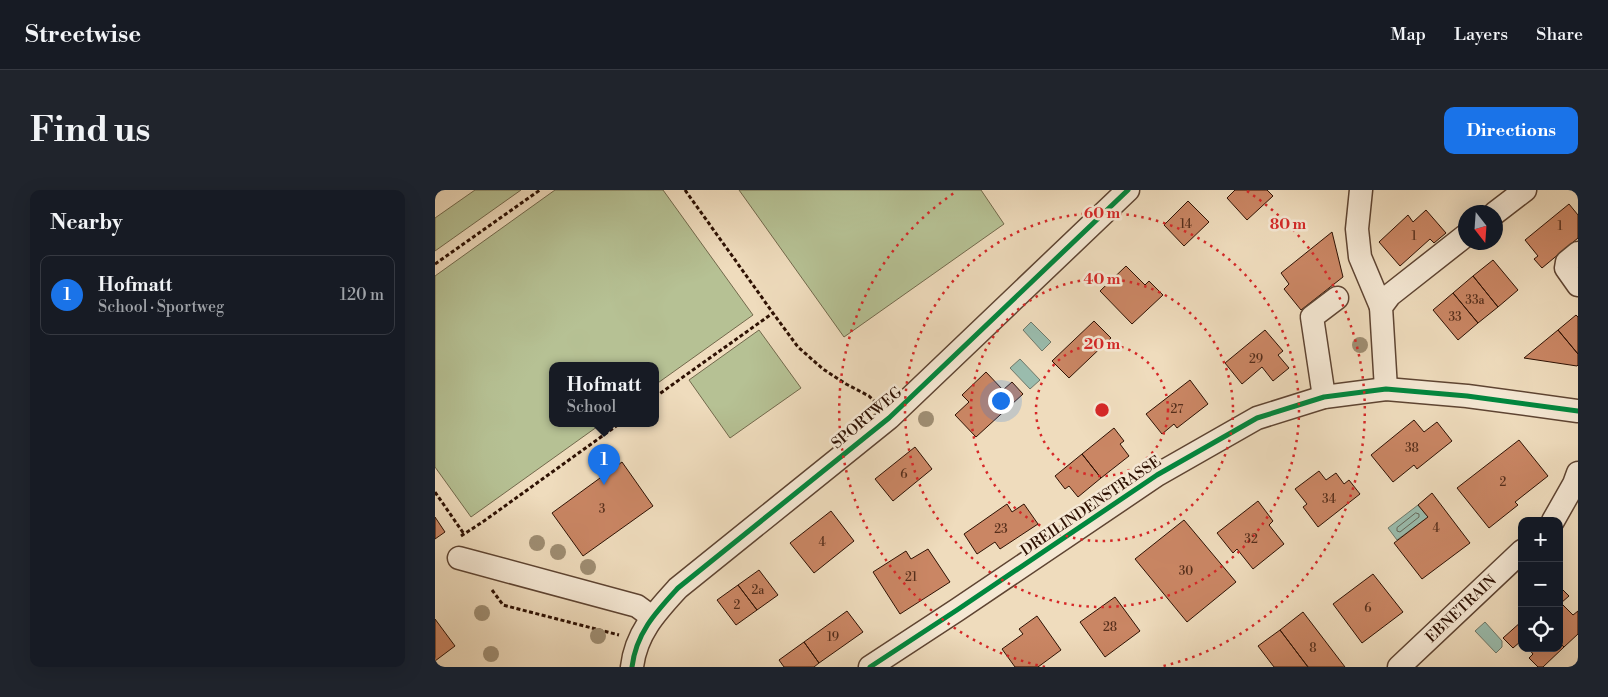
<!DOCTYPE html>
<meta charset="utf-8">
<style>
body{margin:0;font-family:"Libre Bodoni",serif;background:#20242c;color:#f1f3f6}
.controls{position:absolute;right:15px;bottom:15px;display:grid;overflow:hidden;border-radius:10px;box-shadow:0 5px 20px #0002}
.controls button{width:45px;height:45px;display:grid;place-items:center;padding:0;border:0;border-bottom:1px solid #363941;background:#171b24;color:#f1f3f6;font:25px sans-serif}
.compass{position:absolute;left:1023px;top:15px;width:45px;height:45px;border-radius:50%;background:#171b24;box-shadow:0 5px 20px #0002;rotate:163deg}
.you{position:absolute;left:565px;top:210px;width:18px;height:18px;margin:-12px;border:4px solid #fff;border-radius:50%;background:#1a73e8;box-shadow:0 0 0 8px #1a73e833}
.badge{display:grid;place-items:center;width:32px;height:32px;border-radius:50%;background:#1a73e8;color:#fff;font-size:16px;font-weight:700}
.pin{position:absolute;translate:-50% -41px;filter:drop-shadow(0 1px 2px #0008)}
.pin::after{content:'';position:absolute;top:26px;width:18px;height:15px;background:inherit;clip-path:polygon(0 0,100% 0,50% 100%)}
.popup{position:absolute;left:114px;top:172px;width:110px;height:65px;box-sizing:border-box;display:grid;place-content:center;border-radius:10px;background:#171b24;filter:drop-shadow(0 1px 4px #0005);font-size:16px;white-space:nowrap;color:#9ea1a6}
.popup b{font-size:19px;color:#f1f3f6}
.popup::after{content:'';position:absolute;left:50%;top:100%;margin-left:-10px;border:10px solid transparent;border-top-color:#171b24}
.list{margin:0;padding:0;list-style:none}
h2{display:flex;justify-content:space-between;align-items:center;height:65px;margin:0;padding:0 20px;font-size:21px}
h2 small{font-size:16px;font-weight:400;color:#9ea1a6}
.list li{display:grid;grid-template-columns:32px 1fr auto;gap:15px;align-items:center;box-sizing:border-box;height:80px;margin:0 10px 10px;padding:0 10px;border:1px solid #363941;border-radius:10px}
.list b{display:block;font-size:19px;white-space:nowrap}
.list p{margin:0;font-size:16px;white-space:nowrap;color:#9ea1a6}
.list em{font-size:16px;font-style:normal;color:#9ea1a6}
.icon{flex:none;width:28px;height:28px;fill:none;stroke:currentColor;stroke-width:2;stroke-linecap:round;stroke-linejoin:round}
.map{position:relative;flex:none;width:1143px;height:477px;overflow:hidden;border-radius:10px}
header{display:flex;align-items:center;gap:30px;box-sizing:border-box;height:70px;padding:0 25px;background:#171b24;border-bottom:1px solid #363941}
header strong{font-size:24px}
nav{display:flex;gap:28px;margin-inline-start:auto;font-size:18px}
.intro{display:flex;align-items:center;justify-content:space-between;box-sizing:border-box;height:120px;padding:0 30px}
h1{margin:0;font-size:35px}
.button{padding:12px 22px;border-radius:10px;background:#1a73e8;color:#fff;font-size:18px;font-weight:700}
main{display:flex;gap:30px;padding:0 30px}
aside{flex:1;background:#171b24;border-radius:10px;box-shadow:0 5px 20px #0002}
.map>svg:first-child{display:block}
</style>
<header>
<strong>Streetwise</strong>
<nav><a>Map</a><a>Layers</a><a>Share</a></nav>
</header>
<div class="intro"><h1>Find us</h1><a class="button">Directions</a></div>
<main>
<aside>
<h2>Nearby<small></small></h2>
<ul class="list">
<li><span class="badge">1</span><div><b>Hofmatt</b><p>School · Sportweg</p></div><em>120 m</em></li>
</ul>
</aside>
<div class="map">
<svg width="1143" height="477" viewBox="0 0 1143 477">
<rect width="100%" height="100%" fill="#efdcbd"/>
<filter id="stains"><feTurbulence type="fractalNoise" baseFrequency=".004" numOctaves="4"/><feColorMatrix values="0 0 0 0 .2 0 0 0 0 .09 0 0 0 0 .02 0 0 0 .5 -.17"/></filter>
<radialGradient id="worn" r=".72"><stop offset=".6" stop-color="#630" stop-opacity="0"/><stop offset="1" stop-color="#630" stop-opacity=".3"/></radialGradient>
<path fill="#b6c194" stroke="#72694c" d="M 40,0 L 86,0 L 0,61 L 0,28 Z
M 120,0 L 228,0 L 318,125 L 220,195 L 220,176 L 118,176 L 118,234 L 166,234 L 36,327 L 0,277 L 0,86 Z
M 304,0 L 546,0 L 569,34 L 409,147 Z
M 324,140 L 366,198 L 295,248 L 254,190 Z"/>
<path fill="#9abcad" stroke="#6f7869" d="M 596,132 L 616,152 L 607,161 L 588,140 Z
M 585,169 L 605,190 L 595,199 L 575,178 Z
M 983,315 L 993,327 L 962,350 L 953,338 Z
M 1050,432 L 1067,451 L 1067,457 L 1061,463 L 1040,441 Z"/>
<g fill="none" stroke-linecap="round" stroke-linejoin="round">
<path stroke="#646658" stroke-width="1" d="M 981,323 L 984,324 L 984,327 L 965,342 L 962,341 L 962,338 Z"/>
</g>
<path fill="#ca8664" stroke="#2e1103" d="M 800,0 L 832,0 L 838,6 L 812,30 L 792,8 Z
M 753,11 L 774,32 L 749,56 L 729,35 Z
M 1134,14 L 1143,25 L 1143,48 L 1107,78 L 1099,69 L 1103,66 L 1090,50 Z
M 991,20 L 1011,43 L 999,53 L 995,49 L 965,76 L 944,52 L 973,25 L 978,32 Z
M 897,42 L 908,87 L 866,120 L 849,99 L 854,94 L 846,83 Z
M 1058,70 L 1083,100 L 1063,117 L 1038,86 Z
M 691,76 L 710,95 L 714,91 L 728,105 L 697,134 L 665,101 Z
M 1038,86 L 1063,117 L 1043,133 L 1018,103 Z
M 1018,103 L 1043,133 L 1023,150 L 998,120 Z
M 1141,125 L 1143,127 L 1143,164 L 1123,140 Z
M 659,131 L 676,148 L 634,188 L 617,171 Z
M 830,140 L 848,161 L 843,165 L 854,178 L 838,191 L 827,177 L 807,194 L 790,173 Z
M 1123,140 L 1143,164 L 1143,175 L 1142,176 L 1089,168 Z
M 551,182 L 568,200 L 577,192 L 588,204 L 541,247 L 520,225 L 534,212 L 527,205 Z
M 755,190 L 773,214 L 742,238 L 739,234 L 727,244 L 711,224 Z
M 979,230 L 989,242 L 1002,232 L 1017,251 L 982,279 L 979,275 L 958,292 L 936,265 Z
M 679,238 L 689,251 L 685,254 L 694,266 L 666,288 L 647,264 Z
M 1084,250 L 1113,286 L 1080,312 L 1083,315 L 1054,338 L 1022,298 Z
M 480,257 L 497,279 L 458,311 L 440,289 Z
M 647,264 L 666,288 L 643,307 L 634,296 L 630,299 L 620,286 Z
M 187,272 L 218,316 L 148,366 L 117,323 Z
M 884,281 L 891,290 L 901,283 L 909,294 L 914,290 L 925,304 L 883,337 L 868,317 L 872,314 L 860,299 Z
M 997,303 L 1035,353 L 987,389 L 959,353 L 993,327 L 983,315 Z
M 823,311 L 838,331 L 834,335 L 849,354 L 818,379 L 802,359 L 798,363 L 782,343 Z
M 572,314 L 577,322 L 589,314 L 603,334 L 565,359 L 560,352 L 542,364 L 529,344 Z
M 396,321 L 419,351 L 379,383 L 355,353 Z
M 0,327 L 10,342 L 0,349 Z
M 749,330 L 801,392 L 752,432 L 700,369 Z
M 493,359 L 515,392 L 465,424 L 438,382 L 471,361 L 476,369 Z
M 324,380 L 343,405 L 322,420 L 303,395 Z
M 938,384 L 968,422 L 927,453 L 898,414 Z
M 303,395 L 322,420 L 301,435 L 282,410 Z
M 1124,396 L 1134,406 L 1126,413 L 1138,425 L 1143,421 L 1143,444 L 1129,457 L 1124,452 Z
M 680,407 L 705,441 L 670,467 L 645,432 Z
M 412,421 L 428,442 L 384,473 L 369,452 Z
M 868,422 L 910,477 L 873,477 L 845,440 Z
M 602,426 L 626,460 L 603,477 L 580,477 L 567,459 L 588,444 L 584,439 Z
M 0,429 L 20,456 L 0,471 Z
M 1087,431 L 1087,452 L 1086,451 L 1078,458 L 1068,448 Z
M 845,440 L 873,477 L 839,477 L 823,456 Z
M 369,452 L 384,473 L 379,477 L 349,477 L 344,470 Z
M 1124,452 L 1129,457 L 1108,477 L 1103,477 L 1094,468 L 1098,464 L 1093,458 L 1124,458 Z"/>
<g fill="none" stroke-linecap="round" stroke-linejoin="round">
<defs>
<g id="minor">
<path d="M 926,0 L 922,39 L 925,67 L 946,117"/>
<path d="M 1060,23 L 1090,0"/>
<path d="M 1143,63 L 1132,72 L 1131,78 L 1143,95"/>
<path d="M 951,199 L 946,117 L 955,105 L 1030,46"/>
<path d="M 889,207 L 877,127 L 902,108"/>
<path d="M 1118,331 L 1139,294 L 1143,283"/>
<path d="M 24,368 L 202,416 L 217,427"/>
<path d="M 197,477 C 201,443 221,422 243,398 L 454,228 L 693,0"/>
<path d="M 435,477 L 522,420 L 722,285 L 822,228 L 889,207 L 951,199 L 1032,206 L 1143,221"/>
<path id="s1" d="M 964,477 L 1087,361"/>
</g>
</defs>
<use href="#minor" stroke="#5e4432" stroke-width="25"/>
<path stroke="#2e1103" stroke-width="3" stroke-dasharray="4 2.5" stroke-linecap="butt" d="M 250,0 L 338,123 L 363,157 L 388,179 L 411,194 L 434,206 L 439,211
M 0,74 L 105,0
M 220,207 L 338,123
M 0,302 L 29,344
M 26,346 L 49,331 L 184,234
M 57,400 L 68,415 L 184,445"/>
<use href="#minor" stroke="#f5e8d4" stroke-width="22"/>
<defs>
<path id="cycleway" d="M 197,477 C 201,443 221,422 243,398 L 454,228 L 693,0
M 435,477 L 522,420 L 722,285 L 822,228 L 889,207 L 951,199 L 1032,206 L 1143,221"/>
</defs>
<use href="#cycleway" stroke="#f5e8d4" stroke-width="8"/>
<use href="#cycleway" stroke="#00873e" stroke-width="5"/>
</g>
<g fill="#9f8e73">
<circle cx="925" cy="155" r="8"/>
<circle cx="491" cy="229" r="8"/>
<circle cx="102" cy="353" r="8"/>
<circle cx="123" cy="362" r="8"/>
<circle cx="153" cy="377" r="8"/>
<circle cx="47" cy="423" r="8"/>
<circle cx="163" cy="446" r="8"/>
<circle cx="56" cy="464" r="8"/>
</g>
<g fill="none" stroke="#d62828" stroke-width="2.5" stroke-dasharray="2.5 5">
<circle cx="667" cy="220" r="66"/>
<circle cx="667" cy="220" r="131"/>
<circle cx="667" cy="220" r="197"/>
<path d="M610 477A263 263 0 0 1 522 1M812 1A263 263 0 0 1 724 477"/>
</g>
<g text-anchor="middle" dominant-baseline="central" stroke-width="5" stroke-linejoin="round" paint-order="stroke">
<g font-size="12" fill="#552e1b">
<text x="751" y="34">14</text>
<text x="1125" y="36">1</text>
<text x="979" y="46">1</text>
<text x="1040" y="110">33a</text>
<text x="1020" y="127">33</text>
<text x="821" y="169">29</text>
<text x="742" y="219">27</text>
<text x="977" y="258">38</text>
<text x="469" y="284">6</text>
<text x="1068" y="292">2</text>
<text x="894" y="309">34</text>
<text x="167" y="319">3</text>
<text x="1001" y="338">4</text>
<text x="566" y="339">23</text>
<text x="816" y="349">32</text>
<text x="387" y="352">4</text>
<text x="751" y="381">30</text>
<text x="476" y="387">21</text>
<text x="323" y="400">2a</text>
<text x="302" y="415">2</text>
<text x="933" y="418">6</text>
<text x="675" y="437">28</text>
<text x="398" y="447">19</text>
<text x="878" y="458">8</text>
</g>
<g font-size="15" fill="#2e1103" stroke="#f5e8d4">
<text transform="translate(432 228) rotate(-40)">SPORTWEG</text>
<text transform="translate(656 316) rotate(-34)">DREILINDENSTRASSE</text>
<text stroke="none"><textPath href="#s1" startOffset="85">EBNETRAIN</textPath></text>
</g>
</g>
<circle cx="667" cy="220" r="8" fill="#d62828" stroke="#f5e8d4" stroke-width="2.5"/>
<g font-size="15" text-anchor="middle" font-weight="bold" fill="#d62828" stroke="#f5e8d4" stroke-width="5" stroke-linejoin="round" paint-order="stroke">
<text x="667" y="28">60 m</text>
<text x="853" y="39">80 m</text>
<text x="667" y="94">40 m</text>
<text x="667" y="159">20 m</text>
</g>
<rect width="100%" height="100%" filter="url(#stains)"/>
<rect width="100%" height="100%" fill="url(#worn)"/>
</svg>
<div class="controls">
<button>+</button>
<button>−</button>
<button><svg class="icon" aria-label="locate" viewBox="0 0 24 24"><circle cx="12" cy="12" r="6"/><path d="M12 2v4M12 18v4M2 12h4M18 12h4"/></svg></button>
</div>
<svg class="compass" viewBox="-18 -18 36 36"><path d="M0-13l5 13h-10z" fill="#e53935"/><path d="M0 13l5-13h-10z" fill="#9ea1a6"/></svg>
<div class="you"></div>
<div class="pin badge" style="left:169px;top:295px">1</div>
<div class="popup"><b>Hofmatt</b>School</div>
</div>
</main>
